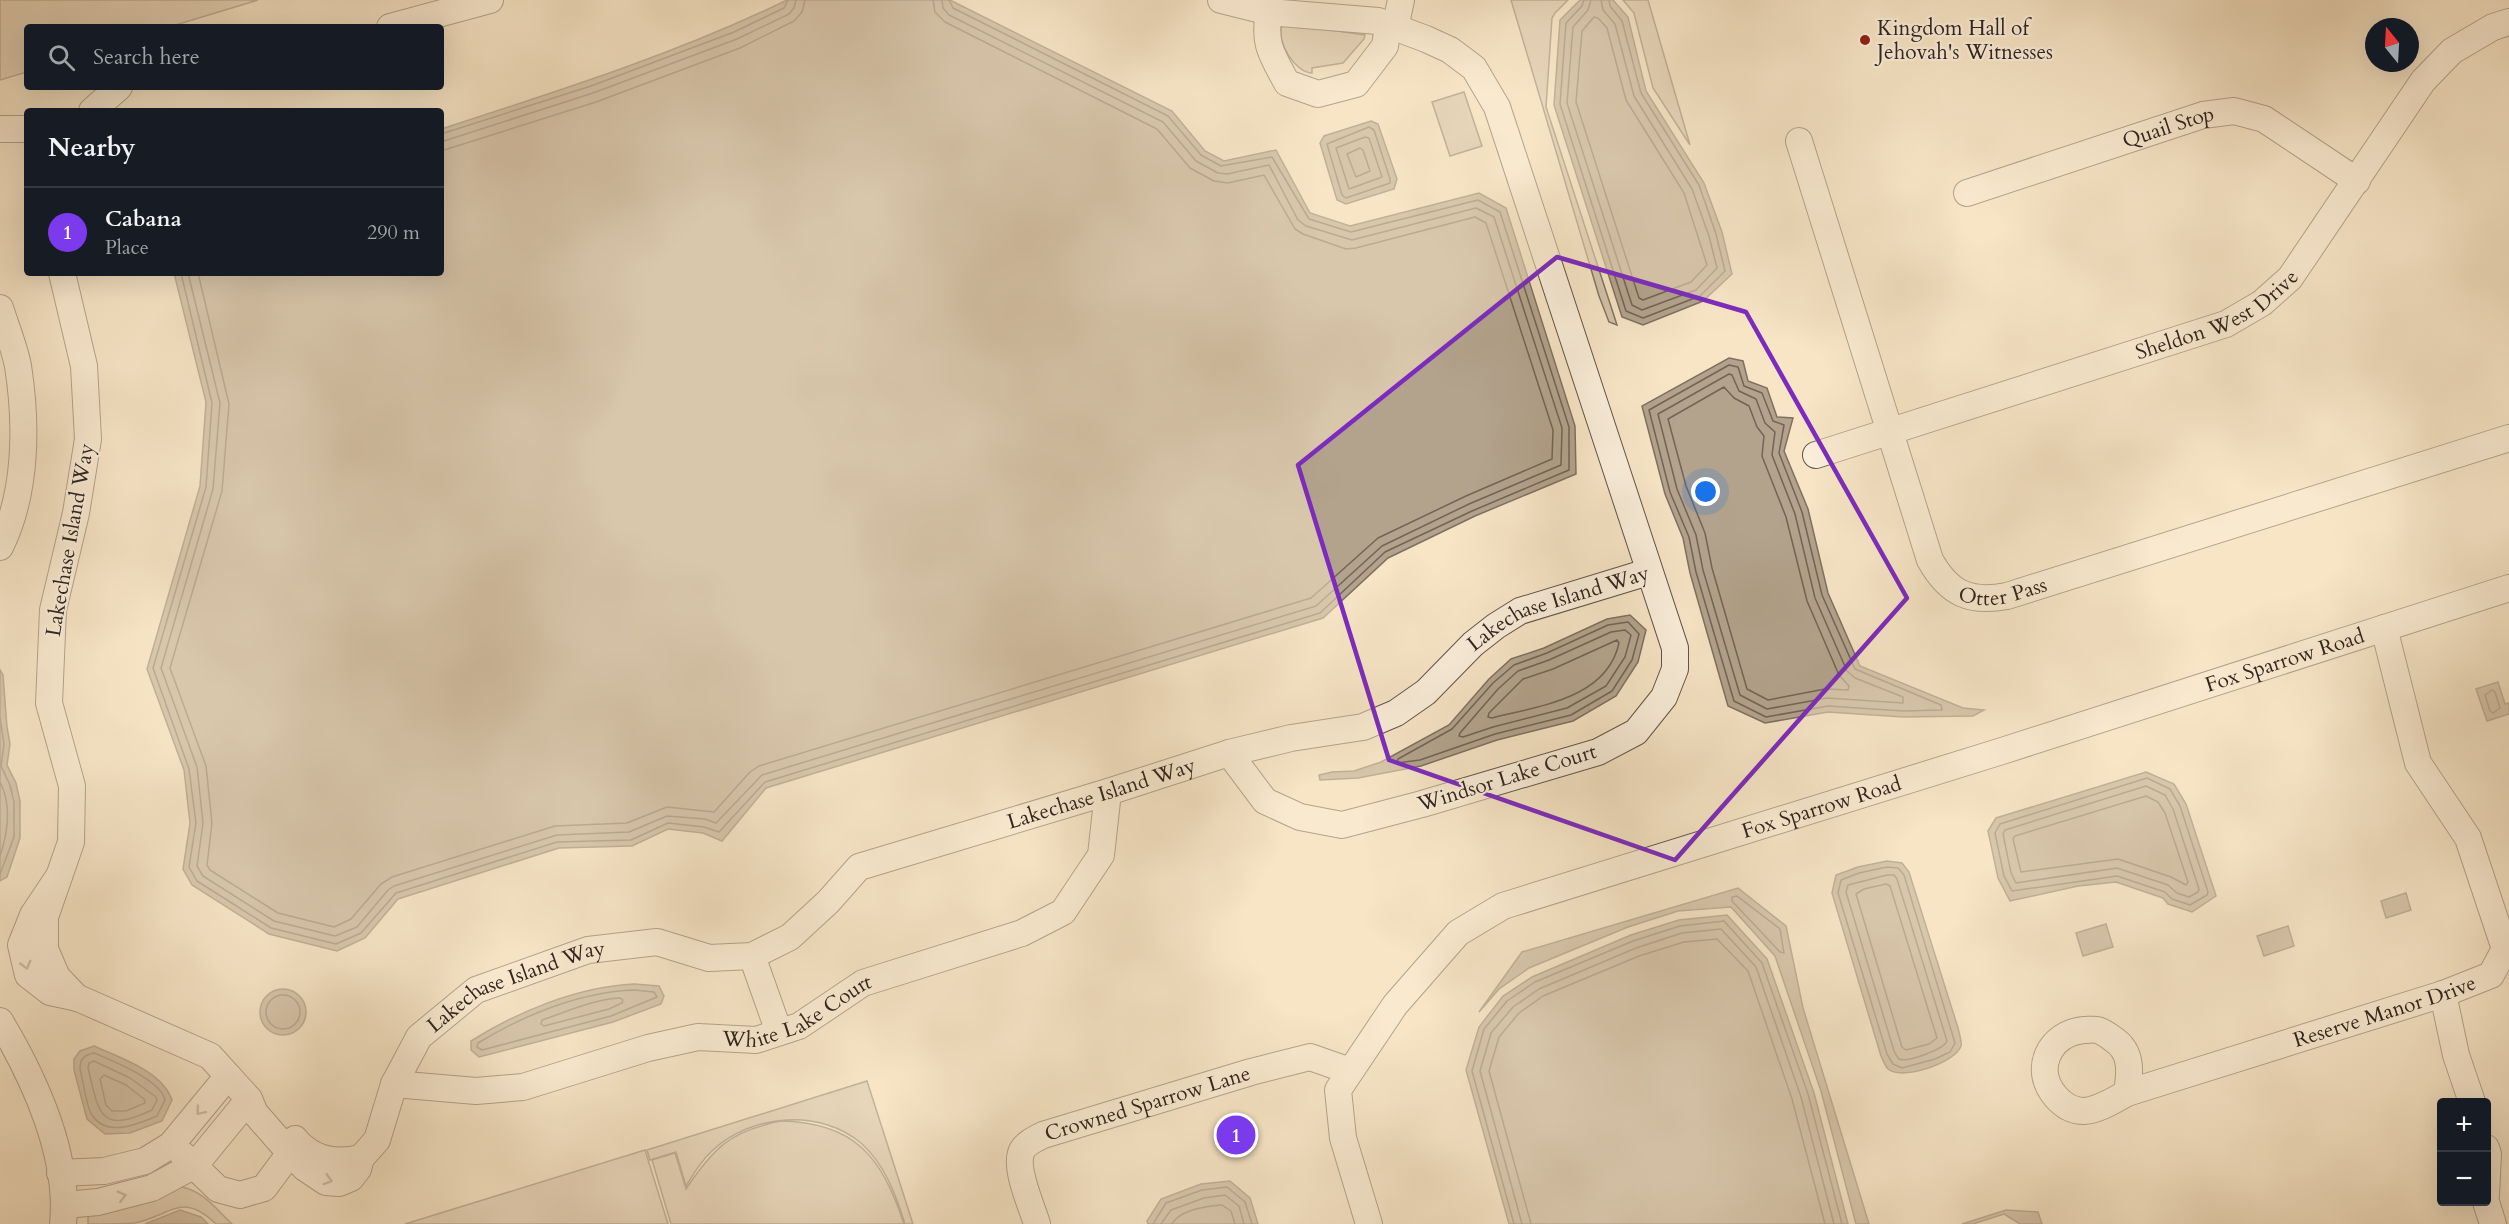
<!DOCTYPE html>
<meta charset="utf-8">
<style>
body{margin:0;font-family:Cardo,serif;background:#20242c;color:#f1f3f6}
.controls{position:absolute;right:18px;bottom:18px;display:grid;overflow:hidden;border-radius:6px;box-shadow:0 6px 24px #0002}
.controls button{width:54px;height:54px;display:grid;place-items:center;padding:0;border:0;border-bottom:2px solid #363941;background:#171b24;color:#f1f3f6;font:30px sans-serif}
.compass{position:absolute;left:2365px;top:18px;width:54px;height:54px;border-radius:50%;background:#171b24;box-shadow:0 6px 24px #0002;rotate:342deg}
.you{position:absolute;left:1706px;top:492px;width:21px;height:21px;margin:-15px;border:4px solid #fff;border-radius:50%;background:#1a73e8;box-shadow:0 0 0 9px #1a73e833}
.badge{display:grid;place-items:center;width:39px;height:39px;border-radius:50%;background:#7c3aed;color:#fff;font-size:20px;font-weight:700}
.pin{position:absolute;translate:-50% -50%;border:3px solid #fff;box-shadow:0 2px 6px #0006}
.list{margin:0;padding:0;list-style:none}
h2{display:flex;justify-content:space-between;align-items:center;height:78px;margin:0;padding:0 24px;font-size:26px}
h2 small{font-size:20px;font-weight:400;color:#9ea1a6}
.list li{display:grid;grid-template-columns:39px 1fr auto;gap:18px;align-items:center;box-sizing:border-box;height:90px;padding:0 24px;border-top:2px solid #363941}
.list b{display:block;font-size:22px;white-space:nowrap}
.list p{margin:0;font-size:20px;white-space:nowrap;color:#9ea1a6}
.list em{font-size:20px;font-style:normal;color:#9ea1a6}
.icon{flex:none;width:33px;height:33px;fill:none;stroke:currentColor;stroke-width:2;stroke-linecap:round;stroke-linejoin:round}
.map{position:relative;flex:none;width:2509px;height:1224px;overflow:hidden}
.search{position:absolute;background:#171b24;box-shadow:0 6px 24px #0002;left:24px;top:24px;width:420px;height:66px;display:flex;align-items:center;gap:15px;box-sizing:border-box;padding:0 21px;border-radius:6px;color:#9ea1a6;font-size:22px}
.panel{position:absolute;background:#171b24;box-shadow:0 6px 24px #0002;left:24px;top:108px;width:420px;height:168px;border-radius:6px}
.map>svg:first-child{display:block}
</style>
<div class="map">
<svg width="2509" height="1224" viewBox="0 0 2509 1224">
<rect width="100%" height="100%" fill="#f7e5c6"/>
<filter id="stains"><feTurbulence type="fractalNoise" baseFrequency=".00333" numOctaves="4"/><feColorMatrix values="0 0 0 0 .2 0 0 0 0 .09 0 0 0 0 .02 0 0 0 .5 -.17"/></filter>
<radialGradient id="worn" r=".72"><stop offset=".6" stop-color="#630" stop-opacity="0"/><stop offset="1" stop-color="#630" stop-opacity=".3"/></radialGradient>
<path fill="#d5c4aa" stroke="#827464" stroke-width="1.5" d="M 0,0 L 258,0 L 169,27 L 27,27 L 27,72 L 0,80 Z
M 1511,0 L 1568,0 L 1555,13 L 1552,18 L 1546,107 L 1617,325 L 1609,322 L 1599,296 Z
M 1623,0 L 1648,0 L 1690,145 L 1653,88 L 1634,13 Z
M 1287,24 L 1365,35 L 1364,39 L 1343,63 L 1312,68 L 1312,73 C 1295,73 1276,41 1282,26 Z
M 1464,92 L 1482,146 L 1450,156 L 1432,102 Z
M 867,1081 L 913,1224 L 905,1224 C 896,1195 885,1165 862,1144 C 821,1108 752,1114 713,1150 C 702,1160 694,1173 686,1186 L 676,1152 L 650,1160 L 647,1150 Z
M 780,1121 C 855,1122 882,1157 904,1224 L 671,1224 L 652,1160 L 675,1153 L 686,1189 C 714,1147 730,1132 780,1121 Z
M 645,1150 L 668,1224 L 405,1224 Z
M 182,1187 C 203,1191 217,1210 232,1224 L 216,1224 C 182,1191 172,1215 135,1223 C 120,1224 103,1224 88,1224 L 88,1215 Z"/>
<path fill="#b3a38d" stroke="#7f7061" stroke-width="1.5" d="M 787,0 L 950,0 L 1172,111 L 1205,151 L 1224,161 L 1276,150 L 1310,213 L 1350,226 L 1479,193 L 1506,208 L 1575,426 L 1576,474 L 1475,516 L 1388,558 L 1323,618 L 766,788 L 722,841 L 703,833 L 668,829 L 632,846 L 559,848 L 398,899 L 365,938 L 337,951 L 269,934 L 192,885 L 183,869 L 190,823 L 184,770 L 147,669 L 200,486 L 206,402 L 174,273 L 441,273 L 441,129 C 558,91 676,54 787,0 Z
M 1580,0 L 1613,0 L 1628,17 L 1646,91 L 1704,183 L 1722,232 L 1732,274 L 1703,301 L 1643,325 L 1622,317 L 1554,105 L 1560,20 Z
M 1371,121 L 1378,124 L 1397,179 L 1394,189 L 1346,204 L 1337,200 L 1320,143 L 1324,136 Z
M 1729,358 L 1743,361 L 1748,381 L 1767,388 L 1777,417 L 1793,418 L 1784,451 L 1808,509 L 1828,593 L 1860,666 L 1963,708 L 1984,710 L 1973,716 L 1903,717 L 1828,712 L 1765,723 L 1728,706 L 1690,573 L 1683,538 L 1665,494 L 1642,406 Z
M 1630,615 L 1646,630 L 1638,662 L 1616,696 L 1573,721 L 1497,740 L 1421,766 L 1358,778 L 1320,780 L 1319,775 L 1332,772 L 1354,771 L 1381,762 L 1449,725 L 1489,679 L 1511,659 L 1544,648 L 1607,619 Z
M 0,670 L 3,675 L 7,727 L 10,744 L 7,765 L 16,783 L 20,801 L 20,838 L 7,877 L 0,881 Z
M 2498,682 L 2505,704 L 2509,703 L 2509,714 L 2487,721 L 2476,689 Z
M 2146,772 L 2174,784 L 2186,804 L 2216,896 L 2192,912 L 2168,904 L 2163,898 L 2116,882 L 2078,886 L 2010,901 L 1998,878 L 1988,831 L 1996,818 Z
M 1887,861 L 1902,863 L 1909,872 L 1958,1028 C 1959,1033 1962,1041 1961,1046 C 1955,1063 1902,1081 1888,1069 C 1885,1066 1883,1060 1881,1056 L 1832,893 L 1836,875 L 1858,867 Z
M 1738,888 L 1786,926 L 1803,1008 L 1869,1224 L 1856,1224 L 1821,1091 L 1775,956 L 1731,907 L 1678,911 L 1628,927 L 1529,968 L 1499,989 L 1479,1012 L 1522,952 Z
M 2406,893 L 2411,910 L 2386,918 L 2381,901 Z
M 1727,915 L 1767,959 L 1814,1093 L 1848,1224 L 1509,1224 L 1466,1070 L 1479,1027 L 1503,996 L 1532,977 L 1631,935 L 1679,920 Z
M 2106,924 L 2113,947 L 2083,956 L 2076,933 Z
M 2288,926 L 2294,946 L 2264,956 L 2257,936 Z
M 634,984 L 659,986 L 664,996 L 661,1004 L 613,1022 L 479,1057 L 471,1050 L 471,1041 C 519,1011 577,987 634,984 Z
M260 1012a23 23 0 1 1 46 0a23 23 0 1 1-46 0Z
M 94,1046 C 120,1058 162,1071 172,1100 L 162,1121 L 130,1133 L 105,1134 L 87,1119 L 74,1070 L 74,1059 L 80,1051 Z
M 1230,1181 L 1250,1198 L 1258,1224 L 1148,1224 L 1147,1221 L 1161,1199 L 1201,1184 Z
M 180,1210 L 201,1217 L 208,1224 L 145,1224 Z
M 2006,1210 L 2038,1212 L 2042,1224 L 2020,1224 L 2004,1214 L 1973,1224 L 1962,1224 Z"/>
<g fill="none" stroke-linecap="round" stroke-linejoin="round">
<path stroke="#726456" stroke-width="1.5" d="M 1584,0 L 1582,6 L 1566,23 L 1560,104 L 1626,311 L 1643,318 L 1700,296 L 1725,271 L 1716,234 L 1699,185 L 1641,93 L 1622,21 L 1610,6 L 1609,0
M 1591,0 L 1588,10 L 1573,27 L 1567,103 L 1632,305 L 1642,310 L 1696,290 L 1717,268 L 1709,236 L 1692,189 L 1634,96 L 1615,24 L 1603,10 L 1601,0
M 1594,17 L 1598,18 L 1607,28 L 1626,100 L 1684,193 L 1707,265 L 1691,282 L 1643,300 L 1639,298 L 1576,102 L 1582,31 Z
M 1369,127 L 1374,130 L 1390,179 L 1390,183 L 1346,198 L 1342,195 L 1327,144 Z
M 441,134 L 591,86 L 734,32 L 784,8 L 788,0
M 1365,137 L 1369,138 L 1382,177 L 1349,189 L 1336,148 Z
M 441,142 L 593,93 L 737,39 L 789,14 L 794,8 L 796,0
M 1360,148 L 1363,150 L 1370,171 L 1356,177 L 1347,154 Z
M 441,151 L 596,102 L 740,48 L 794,21 L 802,12 L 805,0
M 181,273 L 212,403 L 206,487 L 153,668 L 189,769 L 196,823 L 189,867 L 197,881 L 271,928 L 336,944 L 361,933 L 396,893 L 557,842 L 631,840 L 668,823 L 704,827 L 719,832 L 765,782 L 1320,613 L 1385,552 L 1472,511 L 1569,470 L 1569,427 L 1500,212 L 1478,200 L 1351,232 L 1309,219 L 1272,157 L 1221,166 L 1201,155 L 1168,116 L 953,8 L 949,0
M 188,273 L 220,403 L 213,489 L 161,668 L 197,767 L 203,823 L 197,866 L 203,876 L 274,921 L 335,936 L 357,927 L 388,890 L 394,886 L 557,835 L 629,832 L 667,816 L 705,819 L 716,823 L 762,775 L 1316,606 L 1382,546 L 1469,504 L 1561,465 L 1562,428 L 1494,217 L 1476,208 L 1352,240 L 1306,226 L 1298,220 L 1269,165 L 1227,174 L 1218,173 L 1196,161 L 1163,122 L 949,15 L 943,8 L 942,0
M 198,273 L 229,404 L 222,491 L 170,668 L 206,766 L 212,823 L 207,865 L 210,870 L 278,913 L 334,927 L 351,919 L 381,884 L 392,877 L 555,826 L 627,823 L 667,807 L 714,812 L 750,772 L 759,766 L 1311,598 L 1378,538 L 1466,496 L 1552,459 L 1553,430 L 1486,223 L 1475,217 L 1356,248 L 1346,249 L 1303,234 L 1295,229 L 1264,175 L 1228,183 L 1214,181 L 1190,168 L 1157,129 L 945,22 L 935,12 L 933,0
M 1729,365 L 1738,367 L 1744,386 L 1762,393 L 1773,421 L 1784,425 L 1779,453 L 1802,512 L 1822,595 L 1855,669 L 1941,705 L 1942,710 L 1903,711 L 1828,706 L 1766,717 L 1734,701 L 1696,572 L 1689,537 L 1670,492 L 1649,410 Z
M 1729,374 L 1732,375 L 1739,391 L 1756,399 L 1765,423 L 1775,432 L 1772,455 L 1795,514 L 1815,598 L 1847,671 L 1855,678 L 1903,697 L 1903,703 L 1827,698 L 1767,709 L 1740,695 L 1703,570 L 1696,535 L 1677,489 L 1658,414 Z
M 1724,387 L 1734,398 L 1749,406 L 1757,427 L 1764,436 L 1762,456 L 1786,517 L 1807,601 L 1839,675 L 1849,686 L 1848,690 L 1825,689 L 1768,700 L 1747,689 L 1712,568 L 1705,533 L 1686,486 L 1668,419 Z
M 1628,622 L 1639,634 L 1632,660 L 1612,691 L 1571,715 L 1495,734 L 1420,760 L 1397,763 L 1398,759 L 1452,729 L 1493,683 L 1514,665 L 1547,653 L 1608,625 Z
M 1625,630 L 1631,635 L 1625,657 L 1606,686 L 1567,708 L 1493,727 L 1463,737 L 1459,736 L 1460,733 L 1498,689 L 1518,671 L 1549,660 L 1611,632 Z
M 1617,640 L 1619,643 C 1607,699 1538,706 1492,718 L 1488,717 L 1489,713 L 1523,679 L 1553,669 Z
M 2492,690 L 2495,692 L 2500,708 L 2493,713 L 2490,711 L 2485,695 Z
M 0,718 L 4,744 L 1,766 L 10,785 L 14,802 L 14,837 L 0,874
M 2147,778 L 2170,789 L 2180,806 L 2208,892 L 2207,895 L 2190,905 L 2172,899 L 2165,892 L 2117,876 L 2012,891 L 2004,876 L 1995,833 L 2000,824 Z
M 0,782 C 12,805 8,832 0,856
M 2146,786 L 2165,795 L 2173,809 L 2199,889 L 2198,892 L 2189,897 L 2177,893 L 2168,885 L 2117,868 L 2016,883 L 2011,873 L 2003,834 L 2005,830 Z
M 2146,796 L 2158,802 L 2165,813 L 2188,882 L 2186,885 L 2171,877 L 2118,859 L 2021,872 L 2013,839 L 2015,836 Z
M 1887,867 L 1898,868 L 1904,875 L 1955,1043 L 1950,1052 L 1935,1059 L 1902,1068 L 1893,1064 L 1887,1054 L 1838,893 L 1841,880 L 1859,873 Z
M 1887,875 L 1894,875 L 1897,879 L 1947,1041 C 1944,1049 1907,1063 1899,1059 C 1897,1057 1895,1053 1894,1051 L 1846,892 L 1848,885 Z
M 1886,884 L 1890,886 L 1937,1038 L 1929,1044 L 1906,1050 L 1902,1047 L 1856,894 L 1864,889 Z
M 1737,896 L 1780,929 L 1784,953 L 1780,952 L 1732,901 L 1732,897 Z
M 634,990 L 654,992 L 657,997 L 611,1016 L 482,1050 L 477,1047 L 478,1043 C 524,1015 580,992 634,990 Z
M266 1012a17 17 0 1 1 34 0a17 17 0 1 1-34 0Z
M 620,998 L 623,1000 L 622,1003 L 609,1009 L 544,1026 L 541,1024 L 542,1020 C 567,1012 594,999 620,998 Z
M 94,1053 C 113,1061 161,1080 165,1100 L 157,1116 C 138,1124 107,1138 92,1115 C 86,1106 83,1080 80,1069 C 80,1059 84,1055 94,1053 Z
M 94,1061 L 130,1078 L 156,1097 L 157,1100 L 152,1110 C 99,1135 99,1113 88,1068 L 89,1063 Z
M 104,1075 L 126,1085 L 144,1099 L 145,1103 L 126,1111 L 112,1111 L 106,1105 L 100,1079 Z
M 1153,1224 L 1166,1203 L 1202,1190 L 1227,1187 L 1245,1202 L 1252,1224
M 1161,1224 L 1171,1210 L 1204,1198 L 1225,1195 L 1239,1206 L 1244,1224
M 1172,1224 C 1180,1210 1206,1206 1222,1205 L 1231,1211 L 1235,1224
M 1514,1224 L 1472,1071 L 1484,1029 L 1507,1001 L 1535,982 L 1633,941 L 1680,926 L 1724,921 L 1762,963 L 1808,1094 L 1842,1224
M 1522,1224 L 1480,1071 L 1491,1033 L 1513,1007 L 1539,989 L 1636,948 L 1682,933 L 1721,929 L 1756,967 L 1801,1097 L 1834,1224
M 1531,1224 L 1489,1071 L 1499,1037 L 1519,1013 L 1543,996 L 1639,956 L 1684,942 L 1717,939 L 1748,971 L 1792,1099 L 1825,1224"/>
<defs>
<g id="minor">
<path d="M 1221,0 L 1269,12 L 1378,21 L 1426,39 L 1450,50 L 1474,68 L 1497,107 L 1675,648 L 1675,669 L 1664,697 L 1636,732 L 1598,752 L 1422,804 L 1342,825 L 1300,817 L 1265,801 L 1229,753"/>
<path d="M 1269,12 C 1263,44 1272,55 1287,83 L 1318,94 L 1356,84 L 1385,46 L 1388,25"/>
<path d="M 390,27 L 490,0"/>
<path d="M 1395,28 L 1401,0"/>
<path d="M 92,111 L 119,87"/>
<path d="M 0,129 L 27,129"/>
<path id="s1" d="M 1799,141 L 1930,560 C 1949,594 1970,603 2007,596 L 2509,438"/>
<path id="s2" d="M 1967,193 L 2203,115 L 2234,111 L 2264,119 L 2357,181"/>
<path d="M 62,273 L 84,366 L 88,439 L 76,513 L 53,610 L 49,703 L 72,786 L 71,842 L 45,917 L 45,949 L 57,977 L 77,998"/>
<path d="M 0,308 C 6,327 14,346 18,366 C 27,424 27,493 0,547"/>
<path id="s3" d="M 1816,455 L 2226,324 L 2262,303 L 2290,278 L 2423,81 L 2452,51 L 2493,27 L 2509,22"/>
<path id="s4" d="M 59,876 L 33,915 L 21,945 L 28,975 L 50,992 L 78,998 L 210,1056 L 249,1099 L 255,1113 L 283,1145 L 305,1168 L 326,1182 L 339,1183 L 351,1178 L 358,1169 L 361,1158 L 377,1140 L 394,1084 L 419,1037 L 476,990 L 588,950 L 657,942 L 709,958 L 752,956 L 790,937 L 828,902 L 859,867 L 1108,792 L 1229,753 L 1291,738 L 1363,727 L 1396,713 L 1426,692 L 1473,644 L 1496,626 L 1520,611 L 1648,572"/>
<path d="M 752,956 L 779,1032"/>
<path d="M 2443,994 L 2456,1055 L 2472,1102"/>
<path d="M 0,1021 C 34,1078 70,1156 63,1224"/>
<path id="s5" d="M 394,1084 L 476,1091 L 523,1087 L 648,1048 L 698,1037 L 756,1040 L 799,1026 L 863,983 L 1022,933 L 1063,912 L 1101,855 L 1108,792"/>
<path id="s6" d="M 2127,1093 C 2130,1073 2133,1052 2113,1039 C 2109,1036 2102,1031 2097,1030 C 2094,1029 2088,1030 2084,1030 C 2049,1033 2032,1070 2056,1097 C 2063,1105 2073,1111 2084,1111 C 2099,1110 2114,1100 2127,1093 L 2443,994 L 2491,975 L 2505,949 L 2468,838 L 2418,763 L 2384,628"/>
<path d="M 295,1139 C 312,1160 336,1164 361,1158"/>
<path d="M 2486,1148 L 2488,1154 L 2486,1194"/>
<path d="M 183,1155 L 218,1189 L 240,1195 L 264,1188 L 290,1153"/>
<path d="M 60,1173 L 104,1171 L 145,1161 L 171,1145 L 228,1076"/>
<path d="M 2486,1202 L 2493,1224"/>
<path d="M 65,1205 L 98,1202 L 152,1188 L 195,1165 L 249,1099"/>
<path id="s7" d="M 1037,1224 C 1032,1207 1015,1170 1021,1153 C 1023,1145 1035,1139 1043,1135 L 1251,1072 L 1310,1057 L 1350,1071"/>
<path id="s8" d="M 1369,1224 L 1343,1138 L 1338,1090 L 1395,1005 L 1458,933 L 1503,906 L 2002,751 L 2509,588"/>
</g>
</defs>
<use href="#minor" stroke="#625449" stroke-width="28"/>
<use href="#minor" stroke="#faeeda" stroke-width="26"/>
</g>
<defs><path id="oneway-chevron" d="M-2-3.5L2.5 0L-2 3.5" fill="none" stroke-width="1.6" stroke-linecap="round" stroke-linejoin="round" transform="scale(1.5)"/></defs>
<g stroke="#9f9386">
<use href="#oneway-chevron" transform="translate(26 965) rotate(75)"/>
<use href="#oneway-chevron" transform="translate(200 1111) rotate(130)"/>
<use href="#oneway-chevron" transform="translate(328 1180) rotate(16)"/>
<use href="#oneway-chevron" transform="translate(122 1196) rotate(-14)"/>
</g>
<path d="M0 0H2509V1224H0ZM 1557,257 L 1746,312 L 1907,598 L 1675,860 L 1389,760 L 1298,465 Z" fill="#f7e5c6" fill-opacity=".55" fill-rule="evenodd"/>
<path fill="none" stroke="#7b2cbf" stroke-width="4.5" stroke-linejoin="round" d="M 1557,257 L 1746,312 L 1907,598 L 1675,860 L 1389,760 L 1298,465 Z"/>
<circle fill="#8f2418" stroke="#faeeda" stroke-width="2" cx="1865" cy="40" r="6"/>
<g text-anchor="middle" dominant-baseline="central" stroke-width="4.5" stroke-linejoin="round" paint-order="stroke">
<g font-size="21" fill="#30241f" stroke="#faeeda" text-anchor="start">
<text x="1877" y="28">Kingdom Hall of<tspan x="1877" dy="24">Jehovah's Witnesses</tspan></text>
</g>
<g font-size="21" fill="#30241f" stroke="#faeeda">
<text stroke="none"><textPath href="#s2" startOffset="212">Quail Stop</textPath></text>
<text stroke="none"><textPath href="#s3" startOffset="426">Sheldon West Drive</textPath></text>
<text transform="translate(70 540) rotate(-80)">Lakechase Island Way</text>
<text stroke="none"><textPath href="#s1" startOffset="528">Otter Pass</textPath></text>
<text stroke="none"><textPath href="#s4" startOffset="1926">Lakechase Island Way</textPath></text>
<text stroke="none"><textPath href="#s8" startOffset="1208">Fox Sparrow Road</textPath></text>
<text transform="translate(1507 778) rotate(-17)">Windsor Lake Court</text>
<text stroke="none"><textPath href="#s4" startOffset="1422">Lakechase Island Way</textPath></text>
<text stroke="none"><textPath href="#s8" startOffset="722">Fox Sparrow Road</textPath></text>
<text stroke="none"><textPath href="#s4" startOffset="780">Lakechase Island Way</textPath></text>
<text stroke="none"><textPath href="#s5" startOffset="418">White Lake Court</textPath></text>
<text stroke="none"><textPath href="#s6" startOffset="532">Reserve Manor Drive</textPath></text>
<text stroke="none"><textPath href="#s7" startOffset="212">Crowned Sparrow Lane</textPath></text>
</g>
</g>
<rect width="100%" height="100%" filter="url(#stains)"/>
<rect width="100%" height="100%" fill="url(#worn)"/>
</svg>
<div class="controls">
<button>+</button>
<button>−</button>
</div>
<svg class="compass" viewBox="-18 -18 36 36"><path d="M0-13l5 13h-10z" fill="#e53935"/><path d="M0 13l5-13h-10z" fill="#9ea1a6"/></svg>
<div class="you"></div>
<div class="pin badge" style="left:1236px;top:1135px">1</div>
<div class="search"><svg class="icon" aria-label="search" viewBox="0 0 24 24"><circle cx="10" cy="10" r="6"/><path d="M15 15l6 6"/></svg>Search here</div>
<section class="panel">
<h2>Nearby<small></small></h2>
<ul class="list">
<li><span class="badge">1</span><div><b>Cabana</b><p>Place</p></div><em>290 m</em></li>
</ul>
</section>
</div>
